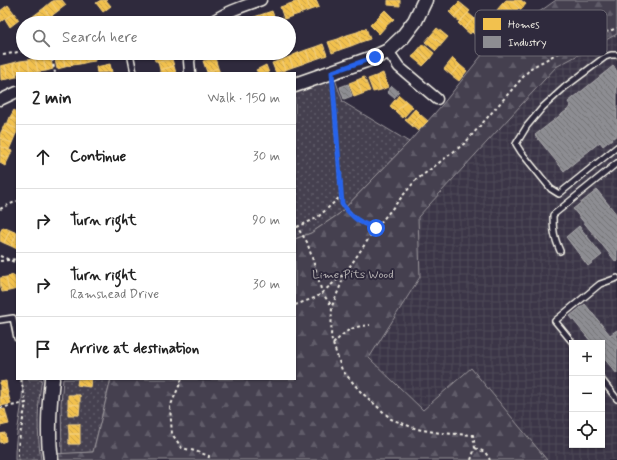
<!DOCTYPE html>
<meta charset="utf-8">
<style>
body{margin:0;font-family:Mynerve,sans-serif;background:#f2f2f2;color:#222}
.controls{position:absolute;right:12px;bottom:12px;display:grid;overflow:hidden;border-radius:0px;box-shadow:0 1px 3px #0004}
.controls button{width:36px;height:36px;display:grid;place-items:center;padding:0;border:0;border-bottom:1px solid #e0e0e0;background:#fff;color:#222;font:20px sans-serif}
.stop{position:absolute;width:12px;height:12px;margin:-9px;border:3px solid #2563eb;border-radius:50%;background:#fff}
.stop.end{background:#2563eb;border-color:#fff;box-shadow:0 1px 4px #0008}
.list{margin:0;padding:0;list-style:none}
h2{display:flex;justify-content:space-between;align-items:center;height:52px;margin:0;padding:0 16px;font-size:17px}
h2 small{font-size:13px;font-weight:400;color:#767676}
.list li{display:grid;grid-template-columns:26px 1fr auto;gap:12px;align-items:center;box-sizing:border-box;height:64px;padding:0 16px;border-top:1px solid #e0e0e0}
.list b{display:block;font-size:15px;white-space:nowrap}
.list p{margin:0;font-size:13px;white-space:nowrap;color:#767676}
.list em{font-size:13px;font-style:normal;color:#767676}
.icon{flex:none;width:22px;height:22px;fill:none;stroke:currentColor;stroke-width:2;stroke-linecap:round;stroke-linejoin:round}
.map{position:relative;flex:none;width:617px;height:460px;overflow:hidden}
.search{position:absolute;background:#fff;box-shadow:0 1px 3px #0004;left:16px;top:16px;width:280px;height:44px;display:flex;align-items:center;gap:10px;box-sizing:border-box;padding:0 14px;border-radius:22px;color:#767676;font-size:15px}
.panel{position:absolute;background:#fff;box-shadow:0 1px 3px #0004;left:16px;top:72px;width:280px;height:308px;border-radius:0px}
.map>svg:first-child{display:block}
</style>
<div class="map">
<svg width="617" height="460" viewBox="0 0 617 460">
<defs>
<pattern id="industrial-grid" width="8" height="8" patternUnits="userSpaceOnUse"><rect width="8" height="8" fill="#3b3647"/><path d="M0 4h8M4 0v8" fill="none" stroke="#4e4a59"/></pattern>
<pattern id="grass-dots" width="8" height="8" patternUnits="userSpaceOnUse"><rect width="8" height="8" fill="#454050"/><path d="M2 2h.1M6 6h.1" fill="none" stroke="#605c69" stroke-width="1.8" stroke-linecap="round"/></pattern>
<pattern id="forest-firs" width="22" height="20" patternUnits="userSpaceOnUse"><rect width="22" height="20" fill="#454050"/><path d="M5 1l3.5 6h-7zM16 11l3.5 6h-7z" fill="#605c69"/></pattern>
<pattern id="homes-back-hatch" width="6" height="6" patternUnits="userSpaceOnUse"><rect width="6" height="6" fill="#f2c14e"/><path d="M-1 5l2 2M0 0l6 6M5-1l2 2" fill="none" stroke="#c8a34c"/></pattern>
<pattern id="industry-back-hatch" width="6" height="6" patternUnits="userSpaceOnUse"><rect width="6" height="6" fill="#8d8d92"/><path d="M-1 5l2 2M0 0l6 6M5-1l2 2" fill="none" stroke="#757577"/></pattern>
</defs>
<rect width="100%" height="100%" fill="#2f2a3d"/>
<filter id="ink" filterUnits="userSpaceOnUse"><feTurbulence type="fractalNoise" baseFrequency=".025" numOctaves="2"/><feDisplacementMap in="SourceGraphic" scale="8" xChannelSelector="R" yChannelSelector="G"/><feConvolveMatrix kernelMatrix="1 2 1 2 8 2 1 2 1" color-interpolation-filters="sRGB"/></filter>
<g filter="url(#ink)">
<path fill="url(#industrial-grid)" fill-rule="evenodd" d="M 617,34 L 617,460 L 547,460 L 471,368 L 423,410 L 369,358 L 420,278 L 418,217 L 556,67 ZM 572,343 L 602,343 L 602,445 L 572,445 Z"/>
<path fill="url(#grass-dots)" stroke="#9c989c" fill-rule="evenodd" d="M 327,79 L 328,81 L 335,79 L 343,102 L 409,142 L 339,214 L 311,233 L 295,239 L 295,91 Z
M 22,379 L 42,379 C 37,406 37,433 41,460 L 15,460 C 14,433 25,406 22,379 Z
M 63,379 L 78,379 L 78,385 L 89,387 L 91,379 L 111,379 L 93,452 L 62,454 L 61,404 ZM 69,395 L 80,395 L 79,415 L 68,414 ZM 69,424 L 79,424 L 80,444 L 69,444 Z"/>
<path fill="url(#forest-firs)" stroke="#9c989c" d="M 556,0 L 617,0 L 617,34 L 556,67 L 418,217 L 420,277 L 369,358 L 423,410 L 471,368 L 547,460 L 51,460 L 50,454 L 93,452 L 111,379 L 295,379 L 295,239 L 311,233 L 339,214 L 409,142 L 442,105 L 486,50 Z"/>
<path fill="url(#homes-back-hatch)" stroke="#f3cf7c" d="M 55,0 L 62,0 L 66,5 L 58,11 L 51,2 Z
M 101,0 L 106,0 L 111,6 L 103,12 L 96,3 Z
M 302,0 L 307,0 L 310,10 L 302,13 L 298,1 Z
M 307,0 L 316,0 L 319,7 L 310,10 Z
M 388,0 L 400,0 L 400,6 L 388,5 Z
M 506,0 L 510,0 L 519,8 L 513,14 L 502,4 Z
M 510,0 L 521,0 L 526,4 L 521,10 Z
M 298,1 L 302,13 L 293,16 L 289,4 Z
M 51,2 L 58,11 L 50,17 L 44,8 Z
M 459,2 L 464,6 L 454,17 L 449,12 Z
M 289,4 L 293,16 L 284,19 L 280,7 Z
M 502,4 L 513,14 L 508,20 L 497,10 Z
M 8,5 L 14,13 L 0,22 L 0,15 L 1,14 L 0,11 Z
M 464,6 L 470,11 L 460,22 L 454,17 Z
M 44,8 L 50,17 L 43,23 L 36,14 Z
M 385,10 L 394,19 L 386,26 L 378,17 Z
M 272,11 L 276,22 L 266,23 L 263,14 Z
M 14,13 L 19,20 L 10,27 L 5,19 Z
M 468,13 L 474,18 L 464,29 L 458,23 Z
M 36,14 L 43,23 L 30,23 L 28,20 Z
M 263,14 L 266,23 L 257,23 L 254,17 Z
M 254,17 L 257,23 L 247,23 L 246,20 Z
M 378,17 L 386,26 L 379,34 L 370,25 Z
M 474,18 L 479,24 L 470,34 L 464,29 Z
M 481,22 L 487,27 L 478,38 L 472,32 Z
M 366,28 L 370,39 L 361,42 L 357,32 Z
M 437,28 L 448,37 L 442,44 L 431,35 Z
M 357,32 L 361,42 L 351,46 L 347,35 Z
M 347,35 L 351,46 L 342,49 L 338,39 Z
M 431,35 L 442,44 L 436,51 L 425,42 Z
M 338,39 L 342,49 L 332,53 L 328,42 Z
M 323,44 L 327,55 L 319,58 L 315,47 Z
M 423,44 L 434,53 L 429,60 L 418,50 Z
M 315,47 L 319,58 L 310,61 L 306,50 Z
M 306,50 L 310,61 L 302,64 L 298,53 Z
M 418,50 L 429,60 L 423,66 L 412,57 Z
M 62,53 L 65,67 L 57,69 L 54,55 Z
M 62,53 L 70,53 L 72,65 L 65,67 Z
M 70,53 L 78,53 L 80,64 L 72,65 Z
M 78,53 L 86,53 L 88,62 L 80,64 Z
M 86,53 L 94,53 L 95,61 L 88,62 Z
M 153,53 L 171,53 L 172,59 L 158,62 L 157,61 L 155,61 Z
M 298,53 L 302,64 L 293,67 L 289,57 Z
M 50,55 L 53,69 L 46,71 L 43,57 Z
M 43,57 L 46,71 L 38,72 L 35,58 Z
M 289,57 L 293,67 L 285,70 L 281,60 Z
M 35,58 L 38,72 L 30,73 L 28,60 Z
M 215,58 L 218,68 L 207,72 L 203,61 Z
M 453,58 L 460,65 L 451,75 L 444,69 Z
M 172,59 L 174,66 L 160,70 L 158,62 Z
M 28,60 L 30,73 L 22,73 L 20,61 Z
M 281,60 L 285,70 L 276,73 L 272,63 Z
M 20,61 L 22,73 L 17,73 L 17,77 L 16,77 L 13,63 Z
M 13,63 L 16,77 L 8,79 L 5,65 Z
M 110,64 L 112,72 L 97,73 L 96,67 Z
M 5,65 L 8,79 L 1,80 L 0,66 Z
M 266,65 L 269,73 L 258,73 L 256,70 Z
M 460,65 L 467,71 L 459,81 L 451,75 Z
M 174,66 L 176,73 L 160,73 L 160,70 Z
M 218,68 L 220,73 L 207,73 L 207,72 Z
M 383,73 L 388,87 L 381,90 L 376,76 Z
M 376,76 L 381,90 L 373,92 L 368,79 Z
M 364,77 L 370,91 L 362,94 L 357,80 Z
M 357,80 L 362,94 L 354,97 L 349,83 Z
M 399,95 L 406,101 L 396,112 L 390,106 Z
M 406,101 L 413,107 L 403,118 L 396,112 Z
M 415,109 L 421,115 L 411,125 L 405,120 Z
M 14,110 L 17,112 L 17,120 L 10,117 Z
M 421,115 L 428,121 L 418,131 L 411,125 Z
M 10,117 L 17,120 L 17,129 L 7,125 Z
M 5,123 L 17,129 L 17,132 L 15,136 L 2,130 Z
M 2,130 L 15,136 L 12,143 L 0,138 L 0,134 Z
M 0,138 L 12,143 L 9,150 L 0,146 Z
M 0,146 L 12,151 L 9,158 L 0,155 Z
M 0,155 L 9,158 L 5,166 L 0,163 Z
M 3,227 L 10,230 L 4,243 L 0,241 L 0,232 Z
M 10,230 L 17,233 L 11,246 L 4,243 Z
M 17,233 L 17,249 L 11,246 Z
M 14,275 L 17,289 L 9,291 L 6,277 Z
M 6,277 L 9,291 L 2,292 L 0,284 L 0,278 Z
M 78,379 L 91,379 L 90,387 L 77,385 Z
M 6,381 L 7,389 L 0,390 L 0,382 Z
M 7,389 L 9,397 L 0,398 L 0,390 Z
M 68,395 L 80,395 L 80,405 L 68,404 Z
M 9,397 L 11,404 L 0,406 L 0,398 Z
M 68,404 L 80,405 L 79,415 L 68,415 Z
M 5,409 L 7,417 L 0,418 L 0,410 Z
M 7,417 L 9,424 L 0,426 L 0,418 Z
M 68,424 L 80,424 L 80,434 L 69,434 Z
M 5,433 L 6,441 L 0,443 L 0,434 Z
M 69,434 L 80,434 L 80,444 L 69,444 Z"/>
<path fill="url(#industry-back-hatch)" stroke="#acabac" d="M 613,66 L 617,71 L 617,135 L 603,146 L 600,142 L 564,171 L 535,135 L 571,107 L 568,102 Z
M 348,84 L 352,96 L 344,99 L 340,87 Z
M 392,86 L 399,92 L 394,98 L 387,92 Z
M 597,190 L 617,215 L 617,261 L 616,262 L 573,209 Z
M 579,226 L 602,255 L 588,266 L 566,237 Z
M 585,304 L 610,335 L 617,330 L 617,374 L 602,356 L 602,343 L 592,343 L 570,316 Z"/>
<g fill="none" stroke-linecap="round" stroke-linejoin="round">
<defs>
<path id="lane" d="M 130,53 L 134,73
M 617,55 L 611,55 L 605,57 L 565,87 L 543,107 L 527,126 L 516,144 L 521,152 L 551,189 L 559,194 L 617,147
M 560,251 C 554,237 553,230 553,215 L 617,163
M 0,320 L 13,318 L 17,338
M 573,343 L 555,321 L 600,284 L 617,278
M 602,380 L 617,399"/>
<path id="street" d="M 210,23 C 225,12 244,6 261,0
M 388,51 L 399,67 L 437,99
M 190,73 L 189,61 L 191,53
M 0,100 L 17,92"/>
<path id="secondary" d="M 295,85 L 375,57 L 388,51 L 402,38 L 415,21 L 425,0
M 51,460 C 47,433 49,406 52,379"/>
</defs>
<use href="#lane" stroke="#f4f1e8" stroke-width="8"/>
<use href="#street" stroke="#f4f1e8" stroke-width="13"/>
<use href="#secondary" stroke="#f4f1e8" stroke-width="17"/>
<path stroke="#f4f1e8" stroke-width="2" stroke-dasharray="3 3" stroke-linecap="butt" d="M 51,53 L 55,73
M 3,55 L 23,51
M 341,197 L 342,204 L 351,215 L 364,224 L 376,228
M 0,209 L 17,201
M 295,227 L 297,227 L 307,242 L 316,270 L 322,293 L 332,306
M 297,227 L 317,218 L 341,196 L 333,84
M 0,256 L 17,263
M 0,261 L 17,259
M 295,305 L 317,297 L 345,273
M 333,344 C 347,330 350,327 370,325
M 21,379 L 26,403
M 182,379 L 170,407 L 172,434 L 182,448 L 195,451 L 209,456 L 208,460
M 0,408 L 26,403 L 18,446 L 18,460
M 475,448 L 485,452 L 490,460
M 471,460 L 475,448 L 473,435 L 440,433 L 417,429 L 391,419 L 361,392 L 342,370 L 331,338 L 332,306 L 346,272 L 376,228 L 415,181 L 465,143 L 531,68 L 576,43 L 609,31 L 617,28"/>
<use href="#lane" stroke="#2f2a3d" stroke-width="5"/>
<use href="#street" stroke="#2f2a3d" stroke-width="10"/>
<use href="#secondary" stroke="#2f2a3d" stroke-width="14"/>
</g>
</g>
<g fill="none" stroke-linecap="round" stroke-linejoin="round" filter="url(#ink)">
<path stroke="#2563eb" stroke-width="5" d="M 375,57 L 332,72 L 342,204 C 353,218 359,223 376,228"/>
</g>
<g text-anchor="middle" dominant-baseline="central" stroke-width="4" stroke-linejoin="round" paint-order="stroke">
<g font-size="12" fill="#b7b3b3" stroke="#2f2a3d">
<text x="353" y="275">Lime Pits Wood</text>
</g>
</g>
<rect x="475" y="10" width="132" height="46" rx="6" fill="#2f2a3d" stroke="#6a6670" stroke-width="1"/>
<rect x="483" y="18" width="18" height="12" fill="#f2c14e"/>
<rect x="483" y="36" width="18" height="12" fill="#8d8d92"/>
<g font-size="11" fill="#f4f1e8">
<text x="508" y="28">Homes</text>
<text x="508" y="46">Industry</text>
</g>
</svg>
<div class="controls">
<button>+</button>
<button>−</button>
<button><svg class="icon" aria-label="locate" viewBox="0 0 24 24"><circle cx="12" cy="12" r="6"/><path d="M12 2v4M12 18v4M2 12h4M18 12h4"/></svg></button>
</div>
<div class="stop" style="left:376px;top:228px"></div>
<div class="stop end" style="left:375px;top:57px"></div>
<div class="search"><svg class="icon" aria-label="search" viewBox="0 0 24 24"><circle cx="10" cy="10" r="6"/><path d="M15 15l6 6"/></svg>Search here</div>
<section class="panel">
<h2>2 min<small>Walk · 150 m</small></h2>
<ul class="list">
<li><svg class="icon" aria-label="ahead" viewBox="0 0 24 24"><path d="M12 20V5M6 11l6-6 6 6"/></svg><div><b>Continue</b></div><em>30 m</em></li>
<li><svg class="icon" aria-label="right" viewBox="0 0 24 24"><path d="M7 20v-9h11M14 6l5 5-5 5"/></svg><div><b>Turn right</b></div><em>90 m</em></li>
<li><svg class="icon" aria-label="right" viewBox="0 0 24 24"><path d="M7 20v-9h11M14 6l5 5-5 5"/></svg><div><b>Turn right</b><p>Ramshead Drive</p></div><em>30 m</em></li>
<li><svg class="icon" aria-label="arrive" viewBox="0 0 24 24"><path d="M6 21V4h12l-3 4 3 4H6"/></svg><div><b>Arrive at destination</b></div></li>
</ul>
</section>
</div>
